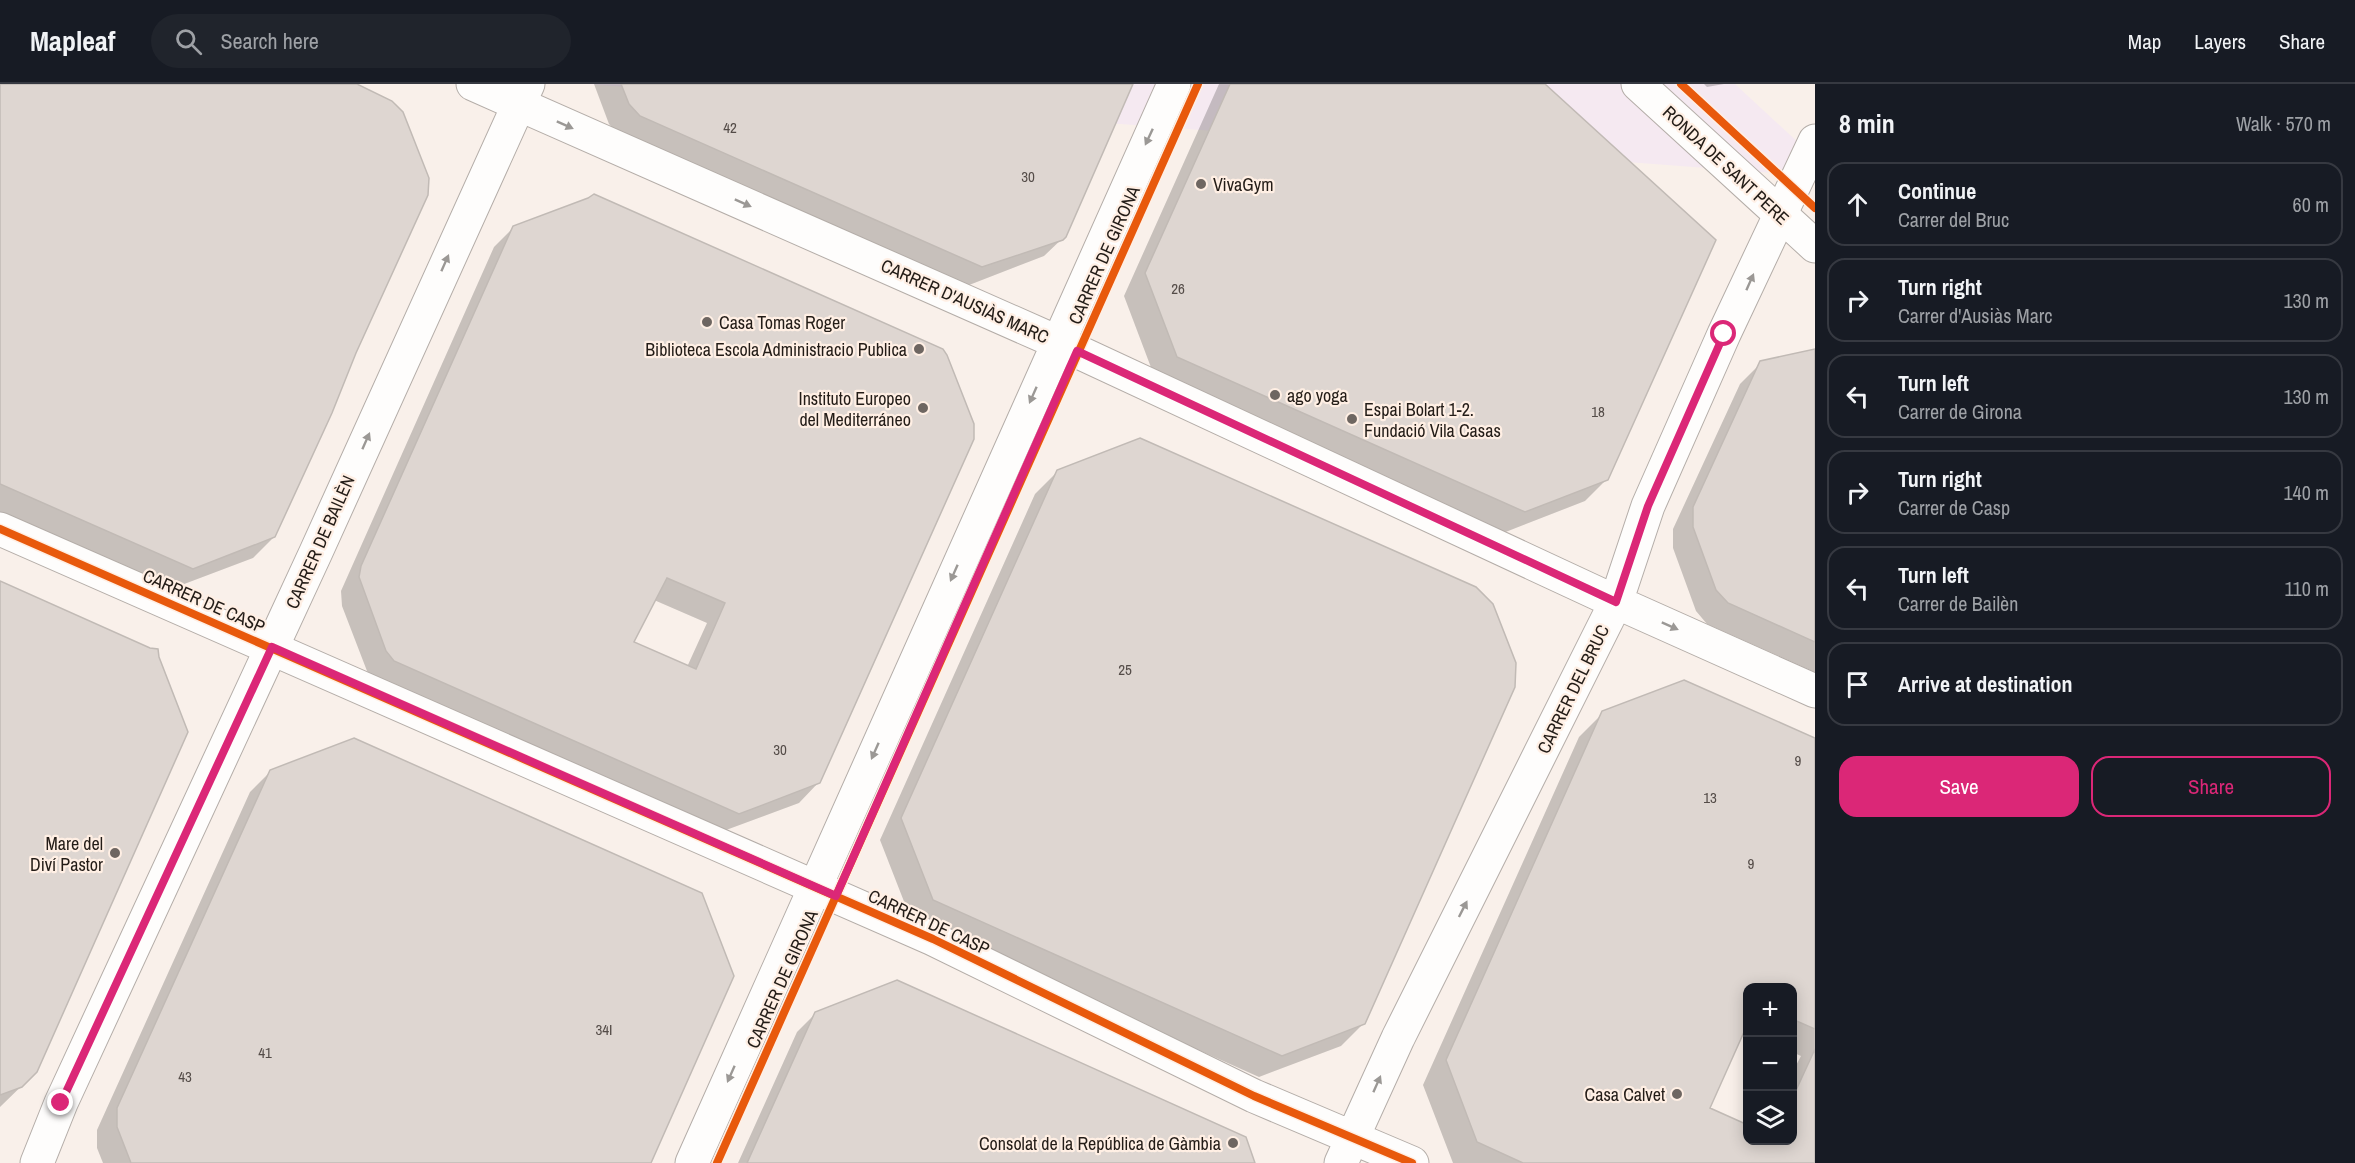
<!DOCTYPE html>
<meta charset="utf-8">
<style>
body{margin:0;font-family:"Archivo Narrow",sans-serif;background:#20242c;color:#f1f3f6}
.controls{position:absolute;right:18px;bottom:18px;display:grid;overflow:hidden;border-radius:12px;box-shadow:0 3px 15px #0003}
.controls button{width:54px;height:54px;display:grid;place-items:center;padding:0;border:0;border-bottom:2px solid #363941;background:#171b24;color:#f1f3f6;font:30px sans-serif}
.stop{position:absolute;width:18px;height:18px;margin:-14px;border:4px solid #db2777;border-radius:50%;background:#fff}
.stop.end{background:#db2777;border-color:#fff;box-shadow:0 2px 6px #0008}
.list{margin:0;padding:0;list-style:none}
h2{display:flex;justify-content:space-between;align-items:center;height:78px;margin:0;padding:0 24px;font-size:26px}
h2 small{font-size:20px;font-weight:400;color:#9ea1a6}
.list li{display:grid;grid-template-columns:39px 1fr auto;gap:18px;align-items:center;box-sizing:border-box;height:84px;margin:0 12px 12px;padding:0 12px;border:2px solid #363941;border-radius:18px}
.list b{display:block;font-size:22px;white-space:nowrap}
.list p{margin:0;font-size:20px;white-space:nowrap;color:#9ea1a6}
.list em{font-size:20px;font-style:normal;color:#9ea1a6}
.actions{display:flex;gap:12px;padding:18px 24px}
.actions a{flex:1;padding:14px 0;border:2px solid #db2777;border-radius:18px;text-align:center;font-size:21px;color:#db2777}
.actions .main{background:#db2777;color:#fff}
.icon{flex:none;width:33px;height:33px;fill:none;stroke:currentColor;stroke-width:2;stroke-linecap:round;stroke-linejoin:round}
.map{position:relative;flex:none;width:1815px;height:1079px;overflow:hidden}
header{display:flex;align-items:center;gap:36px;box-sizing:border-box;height:84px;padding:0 30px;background:#171b24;border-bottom:2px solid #363941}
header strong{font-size:28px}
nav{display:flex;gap:33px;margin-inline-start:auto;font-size:21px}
.search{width:420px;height:54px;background:#20242c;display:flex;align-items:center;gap:15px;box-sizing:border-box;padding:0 21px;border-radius:33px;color:#9ea1a6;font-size:22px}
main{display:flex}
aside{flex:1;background:#171b24}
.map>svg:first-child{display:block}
</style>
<header>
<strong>Mapleaf</strong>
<div class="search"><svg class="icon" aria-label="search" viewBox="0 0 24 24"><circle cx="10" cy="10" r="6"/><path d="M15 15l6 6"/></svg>Search here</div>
<nav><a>Map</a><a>Layers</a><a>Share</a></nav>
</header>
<main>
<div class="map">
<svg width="1815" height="1079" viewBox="0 0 1815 1079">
<rect width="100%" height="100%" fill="#f9f0ea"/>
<path fill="#f5e9f1" d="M 587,0 L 1735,0 L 1815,74 L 1815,92 Z"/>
<path fill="#0003" fill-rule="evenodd" d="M 0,0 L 352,0 L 354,268 L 274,453 L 253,474 L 171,505 L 0,429 Z
M 594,0 L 1131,0 L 1065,152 L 1044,172 L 964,203 L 620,52 L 609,40 Z
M 1219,0 L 1544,0 L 1607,395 L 1585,417 L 1503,449 L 1155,294 L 1124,212 Z
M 1704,0 L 1724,0 L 1707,3 Z
M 514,143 L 935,263 L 819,698 L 799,719 L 718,749 L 374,597 L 367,587 L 342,522 L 341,507 L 494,163 ZM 654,516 L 707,539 L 687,583 L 632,558 Z
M 1815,268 L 1815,588 L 1707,540 L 1696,527 L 1673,464 L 1673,445 L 1740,300 L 1761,279 Z
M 1058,387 L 1364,939 L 1341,962 L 1259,993 L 912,838 L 880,756 L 1035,410 Z
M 0,498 L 158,573 L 187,648 L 36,988 L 0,1023 Z
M 1603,629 L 1815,656 L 1815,1079 L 1453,1079 L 1423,1001 L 1579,653 ZM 1748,904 L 1792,904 L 1792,968 L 1801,972 L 1792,989 L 1792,1056 L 1748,1056 L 1708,1025 L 1743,946 L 1748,948 Z
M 271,687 L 648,1079 L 103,1079 L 97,1064 L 97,1046 L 250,708 Z
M 816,929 L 1254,1079 L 738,1079 L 797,948 Z"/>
<path fill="#ded6d1" stroke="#c1bab5" stroke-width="1.5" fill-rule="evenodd" d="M 0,0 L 357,0 L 392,17 L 403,28 L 429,94 L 428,111 L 356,269 L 332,329 L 275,453 L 193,485 L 0,400 Z
M 621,0 L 1133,0 L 1066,153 L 1063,156 L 982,183 L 640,32 L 629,20 Z
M 1230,0 L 1545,0 L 1716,156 L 1608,396 L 1525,428 L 1177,273 L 1145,189 Z
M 594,110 L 943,265 L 947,271 L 974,340 L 974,355 L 820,699 L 739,730 L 394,577 L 386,567 L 359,493 L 361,482 L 513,142 L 588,114 ZM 667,494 L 725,519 L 696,585 L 634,558 Z
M 1815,265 L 1815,558 L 1728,519 L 1716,506 L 1693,443 L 1693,423 L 1760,277 Z
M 1140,354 L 1476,503 L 1493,520 L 1516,579 L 1515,603 L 1365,940 L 1282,972 L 933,816 L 901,734 L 1057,386 Z
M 0,497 L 150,564 L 158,565 L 159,573 L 188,648 L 37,988 L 22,1003 L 0,1011 Z
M 1684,596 L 1815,654 L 1815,945 L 1792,935 L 1792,903 L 1748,903 L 1748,939 L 1710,1024 L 1748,1041 L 1748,1056 L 1792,1056 L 1792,1015 L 1815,965 L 1815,1079 L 1523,1079 L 1477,1058 L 1446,976 L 1602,627 Z
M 354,654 L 702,809 L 734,892 L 651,1079 L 131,1079 L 117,1043 L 117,1024 L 270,686 Z
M 897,896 L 1246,1053 L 1255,1079 L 747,1079 L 815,928 Z"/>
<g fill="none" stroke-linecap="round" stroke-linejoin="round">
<defs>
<path id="minor" d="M 473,0 L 1057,258 L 1616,518 L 1815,607
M 0,445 L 933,855 L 1254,1012 L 1412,1079
M 692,1079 L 1174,0
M 1341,1079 L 1398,954 L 1616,518 L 1648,422 L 1724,250 L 1815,57"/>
<path id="tertiary" d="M 37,1079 L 61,1019 L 316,468 L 528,0"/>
<path id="secondary" d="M 1638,0 L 1815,162"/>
</defs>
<use href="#minor" stroke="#b4ada8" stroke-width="35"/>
<use href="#tertiary" stroke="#b4ada8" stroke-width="35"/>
<use href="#secondary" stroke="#b4ada8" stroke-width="35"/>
<use href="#minor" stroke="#fefdfc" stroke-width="33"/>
<use href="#tertiary" stroke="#fefdfc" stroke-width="33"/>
<use href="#secondary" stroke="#fefdfc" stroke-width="33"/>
<defs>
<path id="cycleway" d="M 1681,0 L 1815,124
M 0,445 L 933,855 L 1254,1012 L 1412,1079
M 717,1079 L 1198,0"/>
</defs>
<use href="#cycleway" stroke="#ffefe4" stroke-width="11"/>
<use href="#cycleway" stroke="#e8590c" stroke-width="8"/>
</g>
<defs><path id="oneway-solid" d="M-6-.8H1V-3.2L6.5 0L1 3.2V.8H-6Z" transform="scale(1.5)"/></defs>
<g fill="#9b9895">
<use href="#oneway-solid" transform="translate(565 41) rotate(24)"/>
<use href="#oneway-solid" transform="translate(1149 53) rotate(115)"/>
<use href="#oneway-solid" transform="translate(743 119) rotate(24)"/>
<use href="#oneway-solid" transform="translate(445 179) rotate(-66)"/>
<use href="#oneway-solid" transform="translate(1750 198) rotate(-66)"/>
<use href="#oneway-solid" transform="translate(1033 311) rotate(114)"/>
<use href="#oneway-solid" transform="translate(366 357) rotate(-66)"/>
<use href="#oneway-solid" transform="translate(954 489) rotate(114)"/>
<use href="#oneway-solid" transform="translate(1670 542) rotate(24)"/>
<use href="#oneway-solid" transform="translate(875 667) rotate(114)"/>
<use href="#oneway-solid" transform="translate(1463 825) rotate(-63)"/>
<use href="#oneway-solid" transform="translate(731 990) rotate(114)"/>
<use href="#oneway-solid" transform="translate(1377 1000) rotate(-66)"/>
</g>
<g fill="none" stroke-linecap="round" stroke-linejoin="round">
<path stroke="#db2777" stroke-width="8" d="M 61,1019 L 272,563 L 836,812 L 1077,267 L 1616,518 L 1648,422 L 1724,250"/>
</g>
<g fill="#6e6661" stroke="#ffefe4" stroke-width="2">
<circle cx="1201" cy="100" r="6"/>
<circle cx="707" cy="238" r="6"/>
<circle cx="919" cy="265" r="6"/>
<circle cx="1275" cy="311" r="6"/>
<circle cx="923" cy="324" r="6"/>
<circle cx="1352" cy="335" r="6"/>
<circle cx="115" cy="769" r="6"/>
<circle cx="1677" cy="1010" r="6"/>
<circle cx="1233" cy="1059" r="6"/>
</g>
<g text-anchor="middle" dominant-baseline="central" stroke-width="4.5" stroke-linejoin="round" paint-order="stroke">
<g font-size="15" fill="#544c48">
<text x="730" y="43">42</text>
<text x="1028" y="92">30</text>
<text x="1178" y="204">26</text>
<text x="1598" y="327">18</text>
<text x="1125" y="585">25</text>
<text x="780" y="665">30</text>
<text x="1798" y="676">9</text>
<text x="1710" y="713">13</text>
<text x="1751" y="779">9</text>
<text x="604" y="945">34I</text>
<text x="265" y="968">41</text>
<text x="185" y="992">43</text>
</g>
<g font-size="18" fill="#231c17" stroke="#ffefe4">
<text transform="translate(1726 81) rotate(43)">RONDA DE SANT PERE</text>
<text transform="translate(1104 171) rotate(-66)">CARRER DE GIRONA</text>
<text transform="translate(965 217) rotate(24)">CARRER D'AUSIÀS MARC</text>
<text transform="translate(320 458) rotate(-66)">CARRER DE BAILÈN</text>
<text transform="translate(204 517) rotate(24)">CARRER DE CASP</text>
<text transform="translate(1573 605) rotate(-64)">CARRER DEL BRUC</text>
<text transform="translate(929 838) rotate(25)">CARRER DE CASP</text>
<text transform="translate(782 895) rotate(-66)">CARRER DE GIRONA</text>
</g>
<g font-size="18" fill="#231c17" stroke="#ffefe4" text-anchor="end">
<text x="1213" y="100" text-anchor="start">VivaGym</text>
<text x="719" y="238" text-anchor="start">Casa Tomas Roger</text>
<text x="907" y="265">Biblioteca Escola Administracio Publica</text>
<text x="1287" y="311" text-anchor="start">ago yoga</text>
<text x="911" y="314">Instituto Europeo<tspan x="911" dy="21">del Mediterráneo</tspan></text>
<text x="1364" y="325" text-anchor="start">Espai Bolart 1-2.<tspan x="1364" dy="21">Fundació Vila Casas</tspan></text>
<text x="103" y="759">Mare del<tspan x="103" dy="21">Diví Pastor</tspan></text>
<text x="1665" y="1010">Casa Calvet</text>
<text x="1221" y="1059">Consolat de la República de Gàmbia</text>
</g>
</g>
</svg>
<div class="controls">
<button>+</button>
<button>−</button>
<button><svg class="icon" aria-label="layers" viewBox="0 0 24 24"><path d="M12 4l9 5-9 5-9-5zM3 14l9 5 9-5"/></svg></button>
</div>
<div class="stop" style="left:1724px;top:250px"></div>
<div class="stop end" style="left:61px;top:1019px"></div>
</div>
<aside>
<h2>8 min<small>Walk · 570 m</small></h2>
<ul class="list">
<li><svg class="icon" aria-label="ahead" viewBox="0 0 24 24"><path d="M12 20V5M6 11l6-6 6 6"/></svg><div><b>Continue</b><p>Carrer del Bruc</p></div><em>60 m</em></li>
<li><svg class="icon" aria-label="right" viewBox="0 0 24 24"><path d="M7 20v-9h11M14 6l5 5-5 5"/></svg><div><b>Turn right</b><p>Carrer d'Ausiàs Marc</p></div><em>130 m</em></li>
<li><svg class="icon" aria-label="left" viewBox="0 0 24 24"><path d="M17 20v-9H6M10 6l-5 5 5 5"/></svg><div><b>Turn left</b><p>Carrer de Girona</p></div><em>130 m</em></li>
<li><svg class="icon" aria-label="right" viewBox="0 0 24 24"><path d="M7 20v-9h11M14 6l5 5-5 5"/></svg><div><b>Turn right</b><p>Carrer de Casp</p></div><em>140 m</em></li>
<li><svg class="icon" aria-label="left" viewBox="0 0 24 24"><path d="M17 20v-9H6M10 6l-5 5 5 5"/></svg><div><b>Turn left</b><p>Carrer de Bailèn</p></div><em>110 m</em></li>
<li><svg class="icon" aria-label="arrive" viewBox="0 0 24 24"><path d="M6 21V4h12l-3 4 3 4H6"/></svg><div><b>Arrive at destination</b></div></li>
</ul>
<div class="actions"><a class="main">Save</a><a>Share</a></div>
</aside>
</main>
